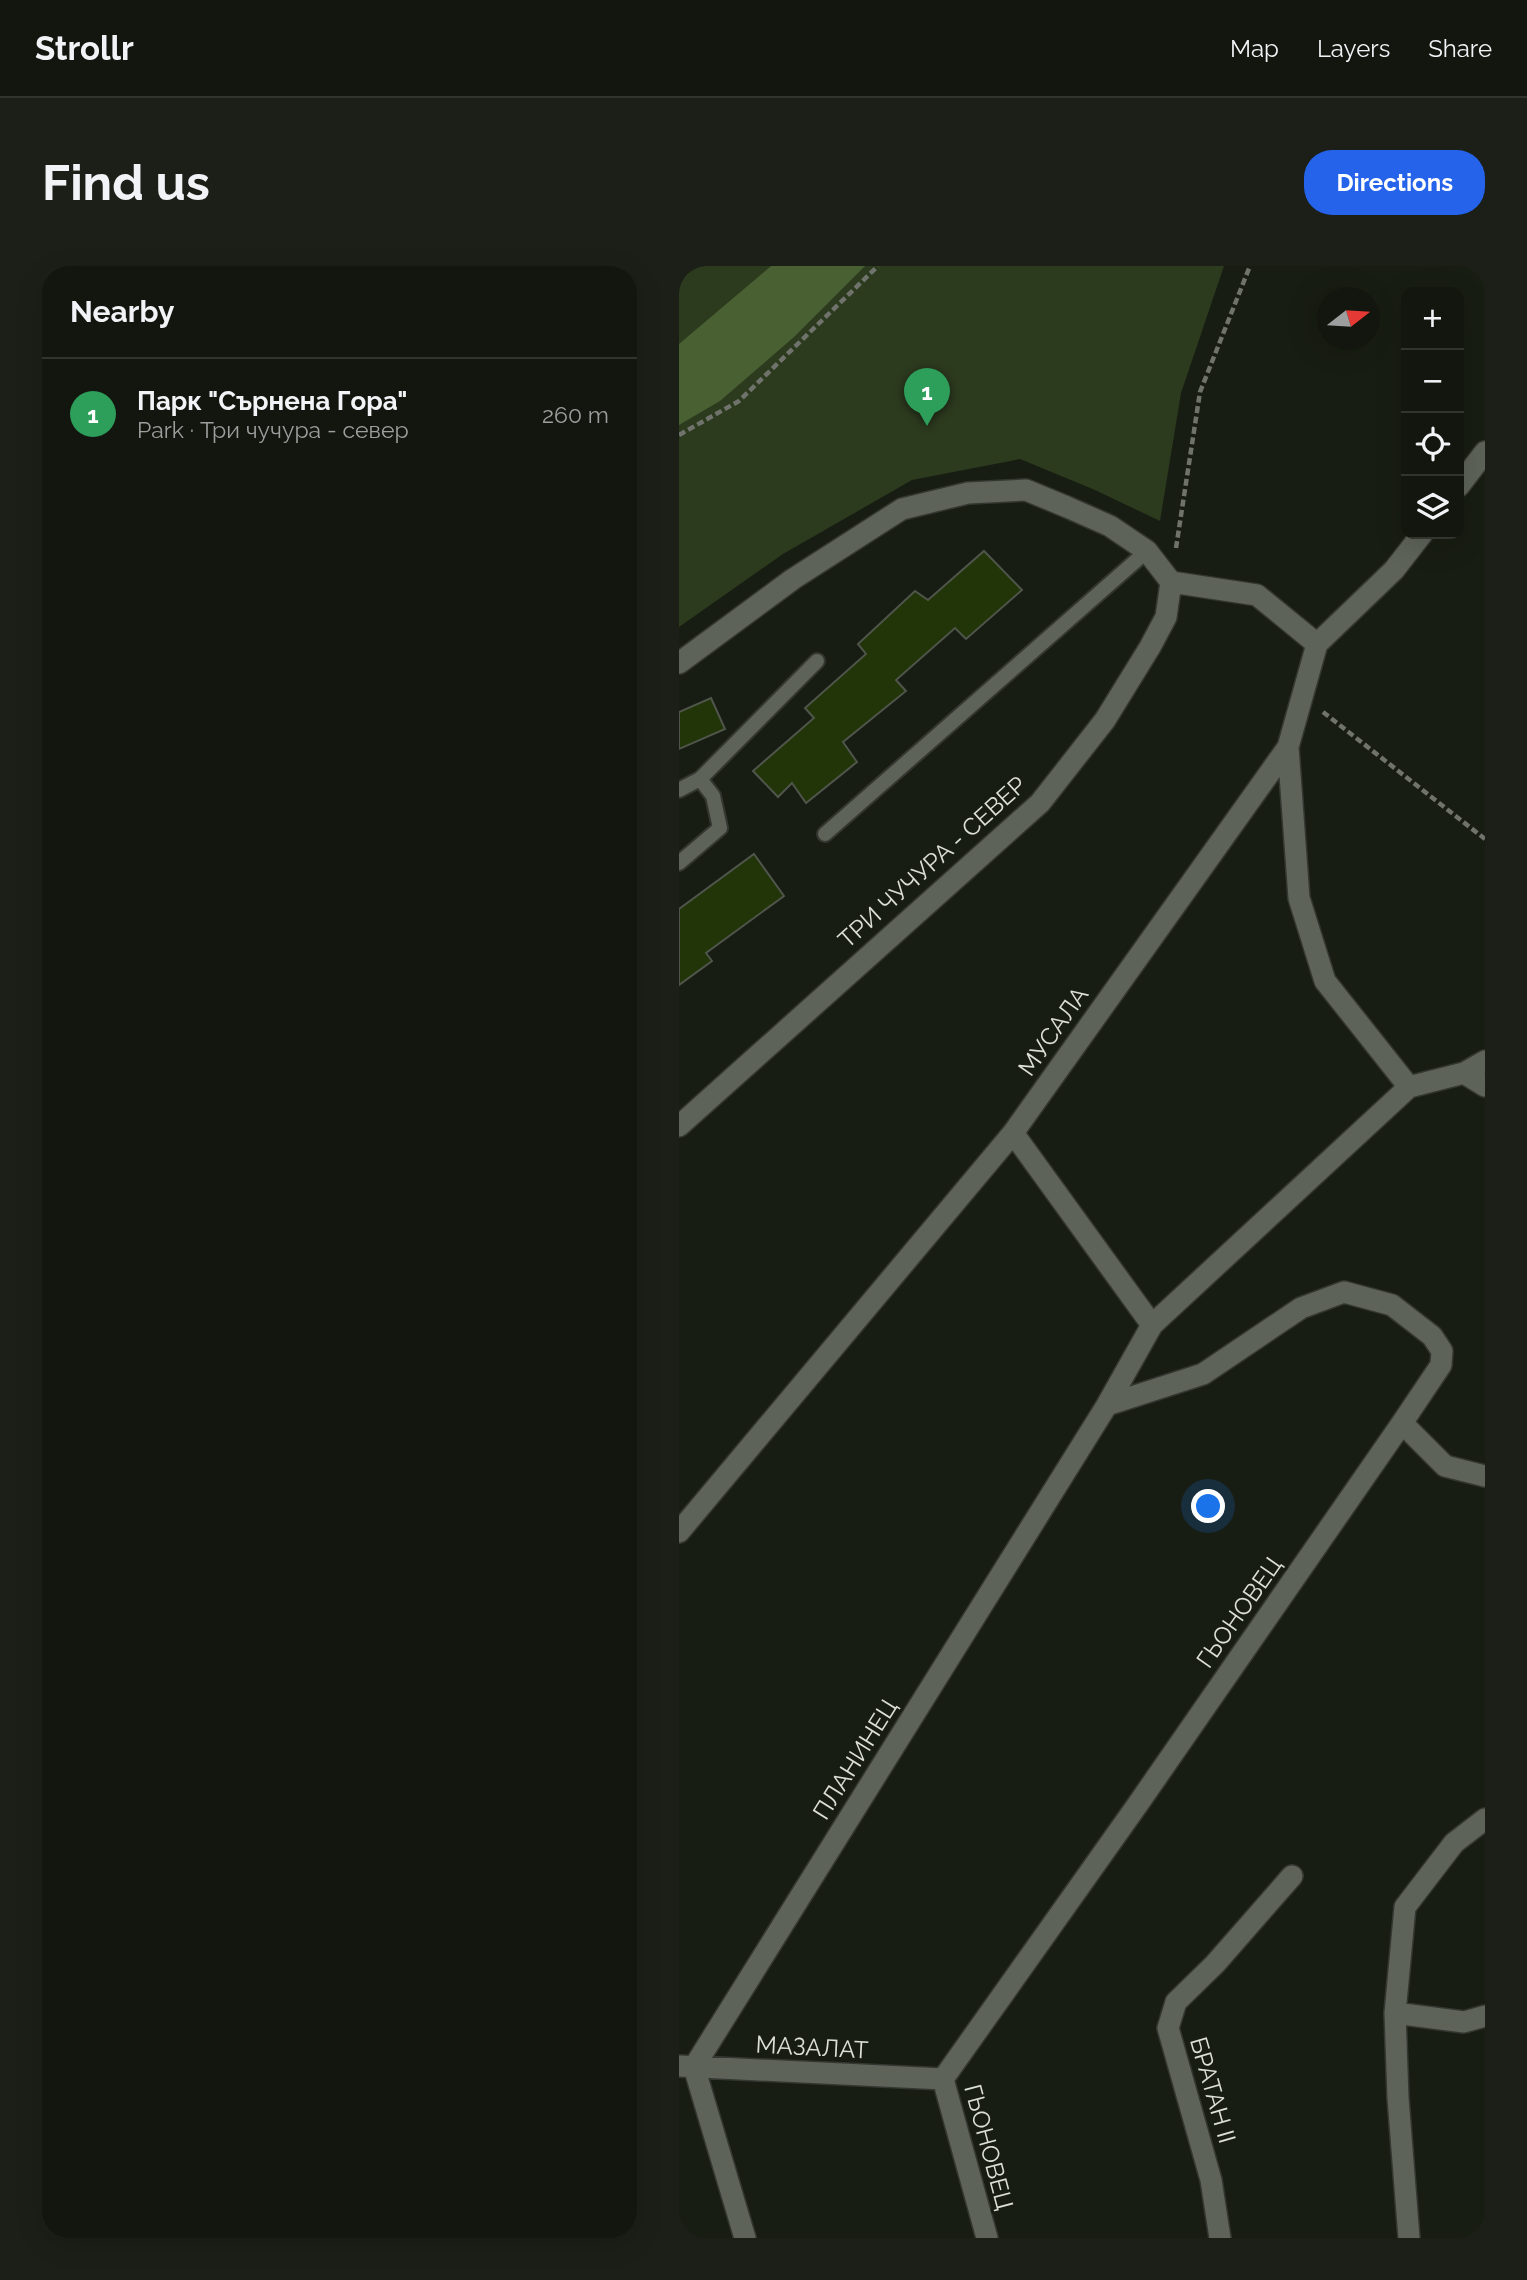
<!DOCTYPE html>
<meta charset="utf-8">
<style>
body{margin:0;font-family:Raleway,sans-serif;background:#1b1f17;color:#f1f3f6}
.controls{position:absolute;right:21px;top:21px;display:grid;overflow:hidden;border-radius:14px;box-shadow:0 7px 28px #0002}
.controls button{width:63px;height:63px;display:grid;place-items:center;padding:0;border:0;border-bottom:2px solid #31352e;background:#12160e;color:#f1f3f6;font:35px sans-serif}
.compass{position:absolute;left:638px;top:21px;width:63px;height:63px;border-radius:50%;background:#12160e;box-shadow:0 7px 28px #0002;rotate:73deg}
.you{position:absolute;left:530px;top:1241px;width:24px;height:24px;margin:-18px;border:5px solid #fff;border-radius:50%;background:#1a73e8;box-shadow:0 0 0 10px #1a73e833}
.badge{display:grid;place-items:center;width:46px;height:46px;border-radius:50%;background:#2563eb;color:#fff;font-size:23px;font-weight:700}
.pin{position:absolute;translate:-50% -58px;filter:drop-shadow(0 2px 4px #0008)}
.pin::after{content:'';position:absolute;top:37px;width:24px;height:21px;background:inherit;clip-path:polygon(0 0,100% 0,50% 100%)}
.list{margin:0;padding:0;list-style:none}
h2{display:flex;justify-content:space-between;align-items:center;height:91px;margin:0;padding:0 28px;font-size:30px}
h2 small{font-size:23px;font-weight:400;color:#9c9f9e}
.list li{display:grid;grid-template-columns:46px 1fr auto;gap:21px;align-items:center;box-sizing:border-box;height:112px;padding:0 28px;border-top:2px solid #31352e}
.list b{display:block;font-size:26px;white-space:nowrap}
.list p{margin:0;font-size:23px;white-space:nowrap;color:#9c9f9e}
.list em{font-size:23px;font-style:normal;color:#9c9f9e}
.icon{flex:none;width:38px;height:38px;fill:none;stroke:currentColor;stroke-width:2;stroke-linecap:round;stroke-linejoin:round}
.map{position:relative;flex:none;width:806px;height:1972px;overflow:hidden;border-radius:28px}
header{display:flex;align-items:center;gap:42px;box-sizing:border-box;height:98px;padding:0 35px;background:#12160e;border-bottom:2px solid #31352e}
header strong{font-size:33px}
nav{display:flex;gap:38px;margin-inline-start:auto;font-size:24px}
.intro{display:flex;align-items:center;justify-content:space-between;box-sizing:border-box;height:168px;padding:0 42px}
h1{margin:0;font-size:49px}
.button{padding:18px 32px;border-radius:28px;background:#2563eb;color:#fff;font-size:24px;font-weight:700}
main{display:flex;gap:42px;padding:0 42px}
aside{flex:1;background:#12160e;border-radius:28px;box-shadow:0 7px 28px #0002}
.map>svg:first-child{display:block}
</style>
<header>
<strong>Strollr</strong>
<nav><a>Map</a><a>Layers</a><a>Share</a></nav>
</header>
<div class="intro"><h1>Find us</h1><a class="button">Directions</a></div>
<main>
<aside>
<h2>Nearby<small></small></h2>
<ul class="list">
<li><span class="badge" style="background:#2e9e5b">1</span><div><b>Парк &quot;Сърнена Гора&quot;</b><p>Park · Три чучура - север</p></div><em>260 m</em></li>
</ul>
</aside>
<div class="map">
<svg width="806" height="1972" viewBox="0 0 806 1972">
<rect width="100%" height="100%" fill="#181d13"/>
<path fill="#2c3a1e" d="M 0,0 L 545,0 L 502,127 L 481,255 L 416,224 L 341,193 L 233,214 L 104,288 L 0,361 Z"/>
<path fill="#496033" d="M 92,0 L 186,0 L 115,71 L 41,135 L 0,159 L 0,78 Z"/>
<path fill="#213508" stroke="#50554b" stroke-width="2" d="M 305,285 L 343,324 L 287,373 L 276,362 L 217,414 L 227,425 L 164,476 L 178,496 L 127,537 L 113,517 L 99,531 L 74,505 L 135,452 L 126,442 L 187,388 L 179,378 L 236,325 L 249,334 Z
M 32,432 L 46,463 L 0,483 L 0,446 Z
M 75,588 L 105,630 L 27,687 L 33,695 L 0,719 L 0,643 Z"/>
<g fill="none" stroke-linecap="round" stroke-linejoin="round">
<defs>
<path id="lane" d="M 21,513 L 138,395
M 0,524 L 21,513 L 34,530 L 41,562 L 0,597
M 146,568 L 468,285"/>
<path id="street" d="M 780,220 L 806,186
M 492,316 L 578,329 L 638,378
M 0,397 L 114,313 L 223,243 L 289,227 L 347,224 L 388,241 L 431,260 L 468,285 L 492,316 L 487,351 L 471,381 L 426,454 L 361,537 L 0,860
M 609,481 L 620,632 L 646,715 L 730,821
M 785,807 L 806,820
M 334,867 L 473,1059
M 723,1157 L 766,1200 L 806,1210
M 0,1266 L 334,867 L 609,481 L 638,378 L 715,304 L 743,268
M 716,1747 L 785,1756 L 806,1750
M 0,1800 L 264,1813
M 264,1813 L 459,1538 L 723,1157 L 762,1099 L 763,1085 L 753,1070 L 713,1039 L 665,1026 L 622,1042 L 524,1108 L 428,1139
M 264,1813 L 308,1972
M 66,1972 L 15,1801 L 428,1139 L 473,1059 L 730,821 L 785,807 L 806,795
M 541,1972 L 532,1914 L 489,1762 L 497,1736 L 536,1698 L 613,1610
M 730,1972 L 719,1832 L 716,1747 L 726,1641 L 775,1577 L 806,1553"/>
</defs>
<use href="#lane" stroke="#343731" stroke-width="18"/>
<use href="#street" stroke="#343731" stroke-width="24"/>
<path stroke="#6f736b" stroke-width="4.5" stroke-dasharray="7 3.5" stroke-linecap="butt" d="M 0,169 L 60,135 L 199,0
M 497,282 L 521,126 L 571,0
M 644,446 L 806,573"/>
<use href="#lane" stroke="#5d6359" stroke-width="14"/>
<use href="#street" stroke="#5d6359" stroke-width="21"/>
</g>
<g text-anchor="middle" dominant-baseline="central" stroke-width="6" stroke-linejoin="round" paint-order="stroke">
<g font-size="24" fill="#dce0d9" stroke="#181d13">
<text transform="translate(253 596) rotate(-42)">ТРИ ЧУЧУРА - СЕВЕР</text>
<text transform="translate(374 765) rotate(-55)">МУСАЛА</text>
<text transform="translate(560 1346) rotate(-55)">ГЬОНОВЕЦ</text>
<text transform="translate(176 1493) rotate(-58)">ПЛАНИНЕЦ</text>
<text transform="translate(133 1781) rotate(3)">МАЗАЛАТ</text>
<text transform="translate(534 1824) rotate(74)">БРАТАН ІІ</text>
<text transform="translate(310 1881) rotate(75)">ГЬОНОВЕЦ</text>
</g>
</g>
</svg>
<div class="controls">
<button>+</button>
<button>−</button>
<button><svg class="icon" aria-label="locate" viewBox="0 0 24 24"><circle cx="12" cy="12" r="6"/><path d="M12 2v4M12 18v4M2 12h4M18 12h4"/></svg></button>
<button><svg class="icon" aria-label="layers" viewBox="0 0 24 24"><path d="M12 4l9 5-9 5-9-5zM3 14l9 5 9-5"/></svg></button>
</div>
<svg class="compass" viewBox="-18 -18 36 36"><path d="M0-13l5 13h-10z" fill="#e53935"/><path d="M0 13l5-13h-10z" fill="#9c9f9e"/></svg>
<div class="you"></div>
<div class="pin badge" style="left:248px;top:160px;background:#2e9e5b">1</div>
</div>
</main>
